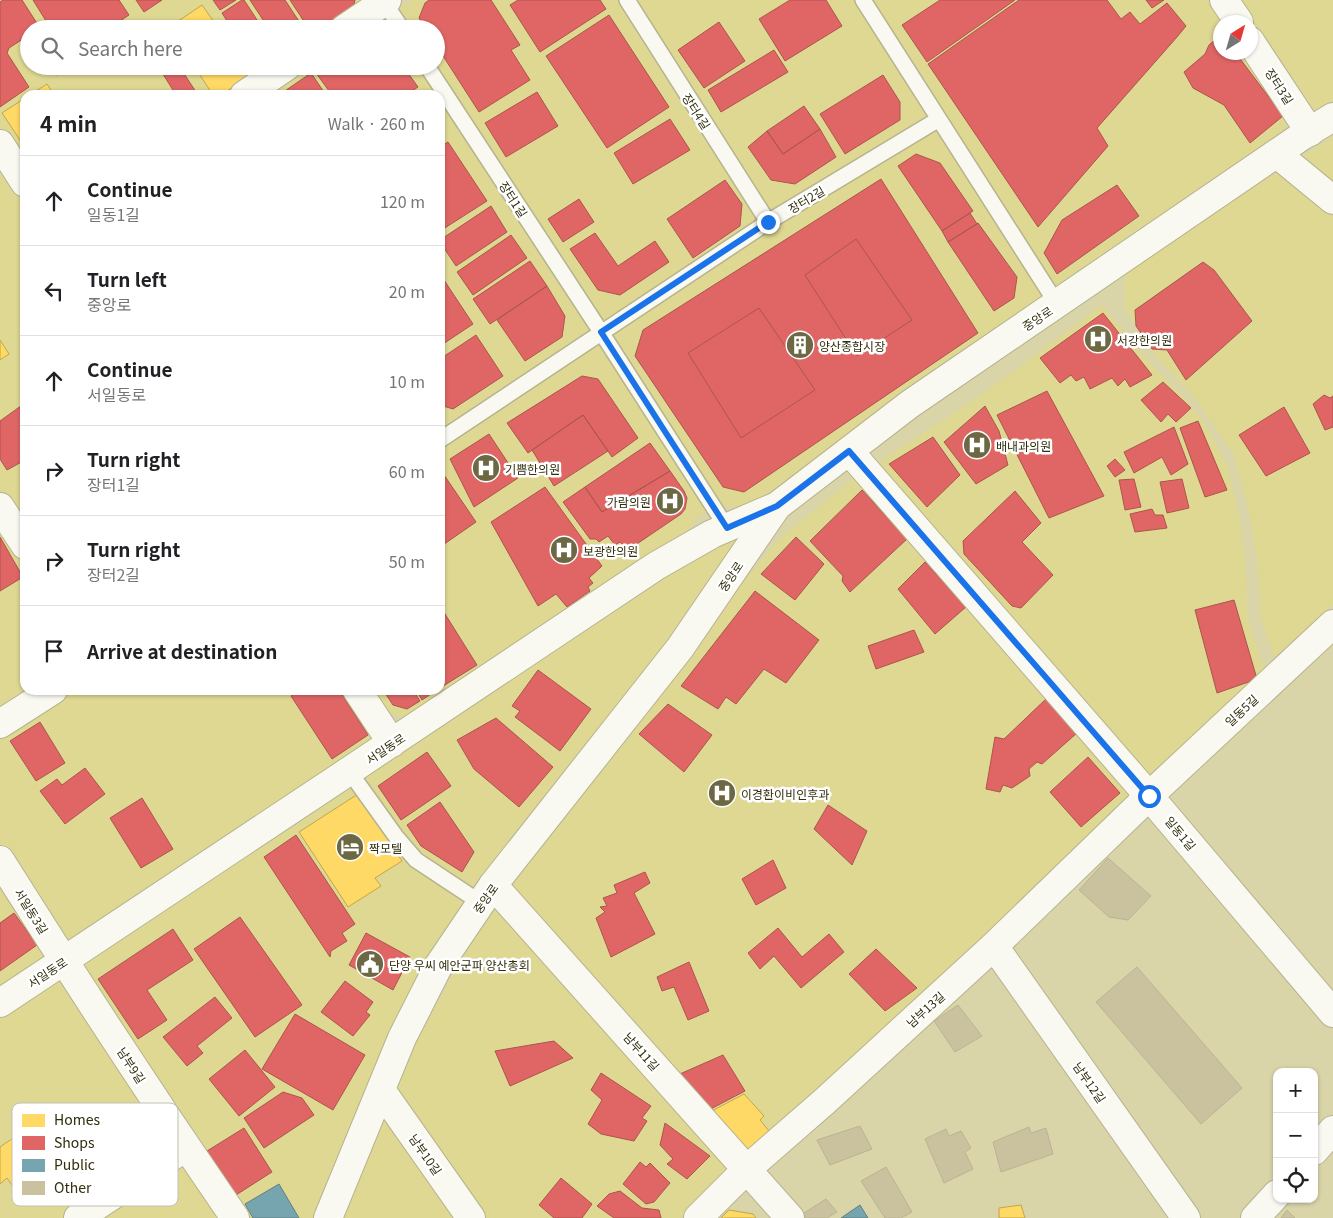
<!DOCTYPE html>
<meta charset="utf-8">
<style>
body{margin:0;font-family:Georgia,"Noto Sans KR",serif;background:#f6f6f6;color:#202124}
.controls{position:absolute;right:15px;bottom:15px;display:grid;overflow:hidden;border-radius:10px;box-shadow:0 1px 4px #0004}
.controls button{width:45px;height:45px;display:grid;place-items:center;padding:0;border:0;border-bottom:1px solid #e0e0e0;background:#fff;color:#202124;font:25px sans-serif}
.compass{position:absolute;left:1213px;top:15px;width:45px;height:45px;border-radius:50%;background:#fff;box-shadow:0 1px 4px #0004;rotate:37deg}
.stop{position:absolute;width:15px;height:15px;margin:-11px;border:4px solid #1a73e8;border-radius:50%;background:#fff}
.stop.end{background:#1a73e8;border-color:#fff;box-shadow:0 1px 5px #0008}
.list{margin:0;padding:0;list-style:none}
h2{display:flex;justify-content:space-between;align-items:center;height:65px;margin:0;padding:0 20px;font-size:21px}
h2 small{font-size:16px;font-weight:400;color:#757577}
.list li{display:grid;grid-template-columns:32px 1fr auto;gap:15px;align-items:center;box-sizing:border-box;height:90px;padding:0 20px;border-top:1px solid #e0e0e0}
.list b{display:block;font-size:19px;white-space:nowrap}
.list p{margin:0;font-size:16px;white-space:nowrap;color:#757577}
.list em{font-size:16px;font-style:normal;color:#757577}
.icon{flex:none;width:28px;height:28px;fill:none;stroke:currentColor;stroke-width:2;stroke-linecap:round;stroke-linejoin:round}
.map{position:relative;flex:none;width:1333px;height:1218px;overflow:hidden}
.search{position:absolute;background:#fff;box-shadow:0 1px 4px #0004;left:20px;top:20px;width:425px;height:55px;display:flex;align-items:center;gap:12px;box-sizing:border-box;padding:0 18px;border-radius:28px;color:#757577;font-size:19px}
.panel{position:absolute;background:#fff;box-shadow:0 1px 4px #0004;left:20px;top:90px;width:425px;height:605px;border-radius:15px}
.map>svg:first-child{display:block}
</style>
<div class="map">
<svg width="1333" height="1218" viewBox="0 0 1333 1218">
<rect width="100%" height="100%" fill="#d9d5a9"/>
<path fill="#ded893" d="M 0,0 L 377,0 L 338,29 L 29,29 L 29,66 L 282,66 L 239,95 L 25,95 L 25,177 L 0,138 Z
M 412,0 L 1209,0 L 1224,22 L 1220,22 L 1220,52 L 1244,53 L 1287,114 L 1283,131 L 1101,263 L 853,431 L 774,490 L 744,510 L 721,504 L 695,518 L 685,541 L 414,722 L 383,710 L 369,690 L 440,690 L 440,95 L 265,95 L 310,66 L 436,66 L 436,29 L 368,29 Z
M 1237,0 L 1333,0 L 1333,101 L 1321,108 L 1306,108 Z
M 1333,137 L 1333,604 L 1274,658 L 1261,618 L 1257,562 L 1248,506 L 1233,453 L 1195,398 L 1155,355 L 1125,310 L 1125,272 L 1145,256 Z
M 0,159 L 25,197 L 25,690 L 350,690 L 373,725 L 370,748 L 63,952 L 0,851 Z
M 1102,305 L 1148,361 L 1186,400 L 1204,422 L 1227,465 L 1239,515 L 1245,561 L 1248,619 L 1261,660 L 1269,674 L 680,1218 L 344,1218 L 379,1128 L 415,1044 L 472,939 L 515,877 L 717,614 L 778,540 L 850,481 L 987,391 Z
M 759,521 L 490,879 L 321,1218 L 242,1218 L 74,965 L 711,540 Z
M 0,870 L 54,958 L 0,989 Z
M 60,968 L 219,1218 L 0,1218 L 0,1007 Z"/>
<path fill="#ffd966" stroke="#c1a64b" d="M 202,5 L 219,29 L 169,29 L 168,28 Z
M 194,66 L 244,66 L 250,76 L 221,95 L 213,95 Z
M 47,84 L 54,95 L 30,95 Z
M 25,98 L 25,137 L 20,140 L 2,113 Z
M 0,340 L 9,354 L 0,360 Z
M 358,794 L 402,861 L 375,878 L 381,886 L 348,907 L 299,832 Z
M 744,1094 L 764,1116 L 760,1120 L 769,1131 L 750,1149 L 735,1145 L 708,1113 Z
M 22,1132 L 52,1174 L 20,1196 L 7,1178 L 0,1184 L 0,1147 Z
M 1021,1205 L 1025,1218 L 999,1218 L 999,1208 Z
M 729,1210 L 753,1214 L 756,1218 L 721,1218 Z"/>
<path fill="#e06666" stroke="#ac554b" d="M 3,0 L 22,0 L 40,28 L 29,29 L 29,35 L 9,48 L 7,53 L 29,87 L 0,107 L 0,2 Z
M 33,0 L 119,0 L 129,15 L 108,29 L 51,29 Z
M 136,0 L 162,0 L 144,12 Z
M 213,0 L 236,0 L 220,10 Z
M 242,0 L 244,0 L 263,29 L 232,29 L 222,13 Z
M 250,0 L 285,0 L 304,29 L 269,29 Z
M 290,0 L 355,0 L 353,8 L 322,29 L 309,29 Z
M 429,0 L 491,0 L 520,45 L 511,50 L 530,80 L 479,112 L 436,45 L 436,29 L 426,29 L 419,18 L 425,3 Z
M 518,0 L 600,0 L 606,9 L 540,52 L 510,5 Z
M 790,0 L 826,0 L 842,26 L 785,61 L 759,19 Z
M 940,0 L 1015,0 L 927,62 L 902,25 Z
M 1019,0 L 1107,0 L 1121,19 L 1130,12 L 1140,24 L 1167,3 L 1186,26 L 1177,37 L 1097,128 L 1108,146 L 1038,227 L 928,64 Z
M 1146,0 L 1164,0 L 1152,8 Z
M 609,15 L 669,107 L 607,148 L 546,56 Z
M 719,22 L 745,61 L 704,88 L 678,50 Z
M 1216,39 L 1220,45 L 1220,52 L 1235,52 L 1283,116 L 1250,143 L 1224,105 L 1193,88 L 1184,72 L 1205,54 L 1209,45 Z
M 774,50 L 788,72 L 721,112 L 708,90 Z
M 50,66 L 68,66 L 70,68 L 56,75 Z
M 158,66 L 179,66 L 198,95 L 176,95 Z
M 326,66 L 403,66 L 418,87 L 406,95 L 373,95 L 372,94 L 370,95 L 332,95 L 316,73 Z
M 311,73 L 326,95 L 279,95 Z
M 883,75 L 900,102 L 900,120 L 845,154 L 820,114 Z
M 537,92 L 558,126 L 506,157 L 485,123 Z
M 804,106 L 820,129 L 783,154 L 767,131 Z
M 670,119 L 690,150 L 633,184 L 614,153 Z
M 820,129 L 836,157 L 795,184 L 771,180 L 748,147 L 767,131 L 783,154 Z
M 448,142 L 487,201 L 440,231 L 440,147 Z
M 916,154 L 940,163 L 973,211 L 942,231 L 898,166 Z
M 881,179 L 978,333 L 744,492 L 723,487 L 635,356 L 643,330 Z
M 725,180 L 742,204 L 740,226 L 693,258 L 667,219 Z
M 1117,185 L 1139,216 L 1057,274 L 1044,253 L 1062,220 Z
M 579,199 L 594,222 L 563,242 L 548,219 Z
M 491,206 L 507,232 L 456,266 L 440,242 L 440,240 Z
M 970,213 L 977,224 L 948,242 L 942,231 Z
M 978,223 L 1017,277 L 1014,298 L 994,311 L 948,242 Z
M 595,233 L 618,266 L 655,241 L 669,262 L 620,295 L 598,290 L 570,249 Z
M 511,235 L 527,258 L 473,295 L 457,272 Z
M 856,239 L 912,320 L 857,356 L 805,275 Z
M 530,261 L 547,286 L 490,324 L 473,299 Z
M 1203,262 L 1214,270 L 1252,321 L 1186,380 L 1167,350 L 1152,349 L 1136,326 L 1135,310 Z
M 440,274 L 473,324 L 440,346 Z
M 547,286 L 565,316 L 562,337 L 525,361 L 497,320 Z
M 759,308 L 815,390 L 741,438 L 688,353 Z
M 1103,313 L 1152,375 L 1130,387 L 1125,379 L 1118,386 L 1112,378 L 1090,389 L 1084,377 L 1076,381 L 1071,375 L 1060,383 L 1040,358 Z
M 476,335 L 503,376 L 453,409 L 440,405 L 440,359 Z
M 582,376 L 598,379 L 638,438 L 612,457 L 583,415 L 528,453 L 507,423 Z
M 1163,382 L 1191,408 L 1176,422 L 1168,414 L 1161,422 L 1141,400 Z
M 1047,391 L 1104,496 L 1049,518 L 997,415 Z
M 1324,395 L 1330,398 L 1333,396 L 1333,427 L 1325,430 L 1313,404 Z
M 25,403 L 25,460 L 7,470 L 0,459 L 0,421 Z
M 985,406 L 999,431 L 1008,465 L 976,484 L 944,442 Z
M 1284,407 L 1310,453 L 1266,476 L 1239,435 Z
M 583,415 L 608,451 L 554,486 L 532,450 Z
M 1198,421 L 1227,490 L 1205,497 L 1180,428 Z
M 1174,427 L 1188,464 L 1171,475 L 1162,457 L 1134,473 L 1124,452 Z
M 489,434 L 518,478 L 474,507 L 450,459 Z
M 933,437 L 960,475 L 927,507 L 889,464 Z
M 650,443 L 670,471 L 602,512 L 585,487 Z
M 1115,459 L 1125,470 L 1115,477 L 1107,466 Z
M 440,469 L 476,522 L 440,547 Z
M 670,471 L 684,491 L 687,498 L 685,509 L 681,514 L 628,550 L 620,542 L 615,545 L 608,536 L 599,542 L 596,539 L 590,539 L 563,502 L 585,487 L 602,512 Z
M 1134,479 L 1141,507 L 1125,510 L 1119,480 Z
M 1182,479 L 1189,508 L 1167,513 L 1160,482 Z
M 545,487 L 602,566 L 589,578 L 593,583 L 588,587 L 590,591 L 567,607 L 556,594 L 538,606 L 491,522 Z
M 862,490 L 907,539 L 850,592 L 842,581 L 843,576 L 810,541 Z
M 1015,491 L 1041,523 L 1022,542 L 1053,575 L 1021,608 L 1012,606 L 964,554 L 963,541 Z
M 1152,509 L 1155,515 L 1163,515 L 1167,528 L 1135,532 L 1130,514 Z
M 0,537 L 23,577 L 0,591 Z
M 796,537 L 824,564 L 795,600 L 761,574 Z
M 925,562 L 966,607 L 935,634 L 898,589 Z
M 755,591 L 819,640 L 786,683 L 764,669 L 736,704 L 726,697 L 718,709 L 681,686 Z
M 1234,600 L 1257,679 L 1217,693 L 1195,610 Z
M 440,606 L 477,665 L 440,688 Z
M 914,630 L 924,652 L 876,669 L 868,646 Z
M 538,670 L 591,709 L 560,751 L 515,717 L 520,711 L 512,706 Z
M 300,690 L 339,690 L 368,735 L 332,759 L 291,696 Z
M 383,690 L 413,690 L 420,701 L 407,709 L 393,705 Z
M 416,690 L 437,690 L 422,700 Z
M 1047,698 L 1077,733 L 1042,764 L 1037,762 L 1029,769 L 1030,776 L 1012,788 L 1003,785 L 1000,792 L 986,789 L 995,737 L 1004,739 Z
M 668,704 L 712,735 L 684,772 L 639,734 Z
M 496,718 L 553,767 L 519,807 L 474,769 L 457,740 Z
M 40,722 L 65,763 L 36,781 L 10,741 Z
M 427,752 L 451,786 L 401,820 L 378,786 Z
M 1088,757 L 1120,793 L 1081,827 L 1050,792 Z
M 85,768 L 105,794 L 65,824 L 40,791 L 57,779 L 62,785 Z
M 142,798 L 173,849 L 141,868 L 110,818 Z
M 440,802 L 474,852 L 462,872 L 421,846 L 407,825 Z
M 828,805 L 867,831 L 852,865 L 814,829 Z
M 296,835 L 355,924 L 342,933 L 347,941 L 331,951 L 330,957 L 264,857 Z
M 773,860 L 786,888 L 756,905 L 742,879 Z
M 645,872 L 650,883 L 634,893 L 655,934 L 611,957 L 596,918 L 605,912 L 600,907 L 607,906 L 603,898 L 617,893 L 614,885 Z
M 14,913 L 37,945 L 0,971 L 0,923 Z
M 240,917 L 302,1005 L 255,1037 L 194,949 Z
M 778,928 L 802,957 L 829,934 L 844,952 L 801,988 L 774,956 L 760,969 L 748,953 Z
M 173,929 L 193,960 L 147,990 L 167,1020 L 138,1039 L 98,979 Z
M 366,933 L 410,957 L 393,990 L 349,965 Z
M 876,949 L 917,988 L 885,1011 L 849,974 Z
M 689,962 L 709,1011 L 688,1020 L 674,987 L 662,991 L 657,977 Z
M 345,981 L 373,1002 L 366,1012 L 370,1015 L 353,1036 L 321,1012 Z
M 215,997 L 232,1018 L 197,1046 L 203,1053 L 187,1066 L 163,1037 Z
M 295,1014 L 365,1055 L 333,1110 L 262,1069 Z
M 554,1041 L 573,1058 L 510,1086 L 495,1051 Z
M 245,1050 L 275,1087 L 239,1116 L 209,1079 Z
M 723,1055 L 745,1091 L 707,1111 L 673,1077 Z
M 601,1073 L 651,1106 L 642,1118 L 647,1121 L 634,1141 L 601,1134 L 588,1124 L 602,1100 L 591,1090 Z
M 283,1092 L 302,1098 L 314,1115 L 264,1148 L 244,1118 Z
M 665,1123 L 710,1156 L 687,1179 L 667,1164 L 673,1159 L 660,1145 Z
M 244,1128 L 272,1172 L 236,1195 L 207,1151 Z
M 640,1162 L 646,1167 L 650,1163 L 670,1183 L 654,1202 L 646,1204 L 623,1184 Z
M 561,1178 L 592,1204 L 582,1218 L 554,1218 L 539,1205 Z
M 620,1191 L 642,1208 L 659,1210 L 661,1218 L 614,1218 L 597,1206 L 609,1194 Z"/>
<path fill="#76a5af" stroke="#61817e" d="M 279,1184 L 299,1218 L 253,1218 L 245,1204 Z
M 860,1205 L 868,1218 L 841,1218 Z"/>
<path fill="#cac19f" stroke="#bcb391" d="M 1108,858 L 1151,896 L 1128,920 L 1109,917 L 1079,890 Z
M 1137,967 L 1242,1088 L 1201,1124 L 1096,1002 Z
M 958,1005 L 982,1036 L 955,1052 L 934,1021 Z
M 860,1126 L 872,1149 L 830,1165 L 817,1140 Z
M 1029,1127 L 1031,1133 L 1046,1128 L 1053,1154 L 1001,1172 L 993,1142 Z
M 946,1129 L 949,1136 L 961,1131 L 971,1148 L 965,1152 L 973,1169 L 944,1183 L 925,1139 Z
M 886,1167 L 912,1212 L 901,1218 L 885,1218 L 861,1181 Z
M 826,1199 L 837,1212 L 827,1218 L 803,1218 L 801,1215 Z
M 1287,1210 L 1295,1218 L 1281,1218 Z"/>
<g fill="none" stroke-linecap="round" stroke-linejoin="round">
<defs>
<path id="lane" d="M 627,0 L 768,222
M 863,0 L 1057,304
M 384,2 L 402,29
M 427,66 L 601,332 L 727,528
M 440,440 L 768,222 L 939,119
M 349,771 L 397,838 L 416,860 L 481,903"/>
<path id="street" d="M 1224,0 L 1239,22
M 344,29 L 387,0
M 1250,41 L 1310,132
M 244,95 L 287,66
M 0,144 L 25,183
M 1277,154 L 1333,200
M 849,451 L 1149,796 L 1333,1013
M 0,507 L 25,545
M 357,690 L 392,743
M 0,724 L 53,690
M 0,860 C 76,981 154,1100 235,1218
M 493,885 L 790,1218
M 994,946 L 1186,1218
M 0,1003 L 349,771 L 656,566 L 712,534 L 777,506
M 381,1090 L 471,1218
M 1314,1151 L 1333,1130
M 78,1218 L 186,1147
M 698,1218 L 747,1169 L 825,1101 L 994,946 L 1149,796 L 1333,624
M 1255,1218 L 1277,1194"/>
<path id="secondary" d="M 328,1218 L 402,1038 L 439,965 L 493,885 L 680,648 L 777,506 L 910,404 L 1302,136 L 1333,117"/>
</defs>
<use href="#lane" stroke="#b6b38f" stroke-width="18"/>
<use href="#street" stroke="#b6b38f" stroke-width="30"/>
<use href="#secondary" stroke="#b6b38f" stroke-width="30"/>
<use href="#lane" stroke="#f9f9f2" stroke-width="15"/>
<use href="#street" stroke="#f9f9f2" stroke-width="28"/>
<use href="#secondary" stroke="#f9f9f2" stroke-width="28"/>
</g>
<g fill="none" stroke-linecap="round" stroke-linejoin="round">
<path stroke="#1a73e8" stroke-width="6" d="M 768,222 L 601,332 L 727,528 L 777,506 L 849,451 L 1149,796"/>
</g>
<defs>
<symbol id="hospital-disc" viewBox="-11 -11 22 22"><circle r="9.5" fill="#6c6843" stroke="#fff"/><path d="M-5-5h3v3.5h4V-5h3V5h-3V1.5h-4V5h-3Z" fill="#fff"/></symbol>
<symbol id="building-disc" viewBox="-11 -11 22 22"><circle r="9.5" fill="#6c6843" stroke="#fff"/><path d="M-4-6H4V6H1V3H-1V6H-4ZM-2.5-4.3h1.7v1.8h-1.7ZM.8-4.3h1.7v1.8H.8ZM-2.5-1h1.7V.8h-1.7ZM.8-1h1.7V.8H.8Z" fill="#fff"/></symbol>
<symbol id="hotel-disc" viewBox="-11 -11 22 22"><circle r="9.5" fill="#6c6843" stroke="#fff"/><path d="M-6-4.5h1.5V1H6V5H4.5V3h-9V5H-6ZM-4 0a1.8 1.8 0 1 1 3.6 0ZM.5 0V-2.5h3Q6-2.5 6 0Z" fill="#fff"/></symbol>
<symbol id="civic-disc" viewBox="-11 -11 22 22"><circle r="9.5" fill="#6c6843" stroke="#fff"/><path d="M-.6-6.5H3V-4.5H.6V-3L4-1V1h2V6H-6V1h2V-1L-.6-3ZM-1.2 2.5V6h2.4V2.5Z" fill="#fff"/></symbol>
</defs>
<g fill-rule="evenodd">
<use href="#hospital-disc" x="1082" y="323" width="32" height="32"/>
<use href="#building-disc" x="784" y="329" width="32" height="32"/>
<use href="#hospital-disc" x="961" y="429" width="32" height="32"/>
<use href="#hospital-disc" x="470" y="452" width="32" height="32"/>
<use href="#hospital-disc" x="654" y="485" width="32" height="32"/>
<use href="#hospital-disc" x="548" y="534" width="32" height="32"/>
<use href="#hospital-disc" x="706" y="777" width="32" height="32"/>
<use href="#hotel-disc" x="334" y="831" width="32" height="32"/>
<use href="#civic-disc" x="354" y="948" width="32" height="32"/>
</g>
<g text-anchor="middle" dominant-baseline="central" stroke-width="5" stroke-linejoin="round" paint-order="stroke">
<g font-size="12" fill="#312e0c" stroke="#fff">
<text transform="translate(1280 86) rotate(57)">장터3길</text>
<text transform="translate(697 111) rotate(57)">장터4길</text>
<text transform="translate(514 199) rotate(57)">장터1길</text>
<text transform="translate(806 199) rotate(-31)">장터2길</text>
<text transform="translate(1037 318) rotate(-34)">중앙로</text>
<text transform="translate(730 576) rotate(-56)">중앙로</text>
<text transform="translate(1241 710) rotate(-43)">일동5길</text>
<text transform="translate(385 748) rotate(-34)">서일동로</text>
<text transform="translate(1181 833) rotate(50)">일동1길</text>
<text transform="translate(485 898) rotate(-55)">중앙로</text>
<text transform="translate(32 911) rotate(58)">서일동3길</text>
<text transform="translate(47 972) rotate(-33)">서일동로</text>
<text transform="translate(925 1009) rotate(-42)">남부13길</text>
<text transform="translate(642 1051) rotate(48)">남부11길</text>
<text transform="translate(132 1065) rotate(57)">남부9길</text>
<text transform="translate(1090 1082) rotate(55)">남부12길</text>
<text transform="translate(426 1154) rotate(55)">남부10길</text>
</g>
<g font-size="12" fill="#312e0c" stroke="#fff" text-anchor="start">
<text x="1117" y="339">서강한의원</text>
<text x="819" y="345">양산종합시장</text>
<text x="996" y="445">배내과의원</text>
<text x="505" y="468">기쁨한의원</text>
<text x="651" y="501" text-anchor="end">가람의원</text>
<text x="583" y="550">보광한의원</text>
<text x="741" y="793">이경환이비인후과</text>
<text x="369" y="847">짝모텔</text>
<text x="389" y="964">단양 우씨 예안군파 양산총회</text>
</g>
</g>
<rect x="12" y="1103" width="166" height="103" rx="8" fill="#fff" stroke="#c1c0b6" stroke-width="1"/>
<rect x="22" y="1114" width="23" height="13" fill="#ffd966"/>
<rect x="22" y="1136" width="23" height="14" fill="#e06666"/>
<rect x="22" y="1159" width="23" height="13" fill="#76a5af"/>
<rect x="22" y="1181" width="23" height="14" fill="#cac19f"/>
<g font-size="14" fill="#312e0c">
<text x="54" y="1125">Homes</text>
<text x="54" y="1148">Shops</text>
<text x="54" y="1170">Public</text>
<text x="54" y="1193">Other</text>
</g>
</svg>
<div class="controls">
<button>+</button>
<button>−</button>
<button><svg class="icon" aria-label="locate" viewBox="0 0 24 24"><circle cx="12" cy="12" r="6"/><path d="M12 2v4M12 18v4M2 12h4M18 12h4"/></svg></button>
</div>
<svg class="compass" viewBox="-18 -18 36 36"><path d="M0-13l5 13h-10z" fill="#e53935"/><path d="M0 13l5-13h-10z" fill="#757577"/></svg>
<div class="stop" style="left:1149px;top:796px"></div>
<div class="stop end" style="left:768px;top:222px"></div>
<div class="search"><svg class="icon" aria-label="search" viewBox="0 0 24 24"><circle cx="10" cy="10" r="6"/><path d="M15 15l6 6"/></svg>Search here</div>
<section class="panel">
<h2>4 min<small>Walk · 260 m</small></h2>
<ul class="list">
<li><svg class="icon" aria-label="ahead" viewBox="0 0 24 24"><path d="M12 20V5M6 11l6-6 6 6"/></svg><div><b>Continue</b><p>일동1길</p></div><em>120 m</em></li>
<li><svg class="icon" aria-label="left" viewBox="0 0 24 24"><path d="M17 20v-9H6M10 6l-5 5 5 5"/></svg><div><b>Turn left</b><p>중앙로</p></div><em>20 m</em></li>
<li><svg class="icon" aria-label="ahead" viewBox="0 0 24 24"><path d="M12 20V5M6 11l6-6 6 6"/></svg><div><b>Continue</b><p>서일동로</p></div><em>10 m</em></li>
<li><svg class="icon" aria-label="right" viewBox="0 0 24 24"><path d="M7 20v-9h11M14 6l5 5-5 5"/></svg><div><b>Turn right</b><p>장터1길</p></div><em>60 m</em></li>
<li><svg class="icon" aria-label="right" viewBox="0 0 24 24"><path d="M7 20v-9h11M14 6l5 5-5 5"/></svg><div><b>Turn right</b><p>장터2길</p></div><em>50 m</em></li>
<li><svg class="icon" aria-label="arrive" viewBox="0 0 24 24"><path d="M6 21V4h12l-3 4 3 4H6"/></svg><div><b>Arrive at destination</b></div></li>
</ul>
</section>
</div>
